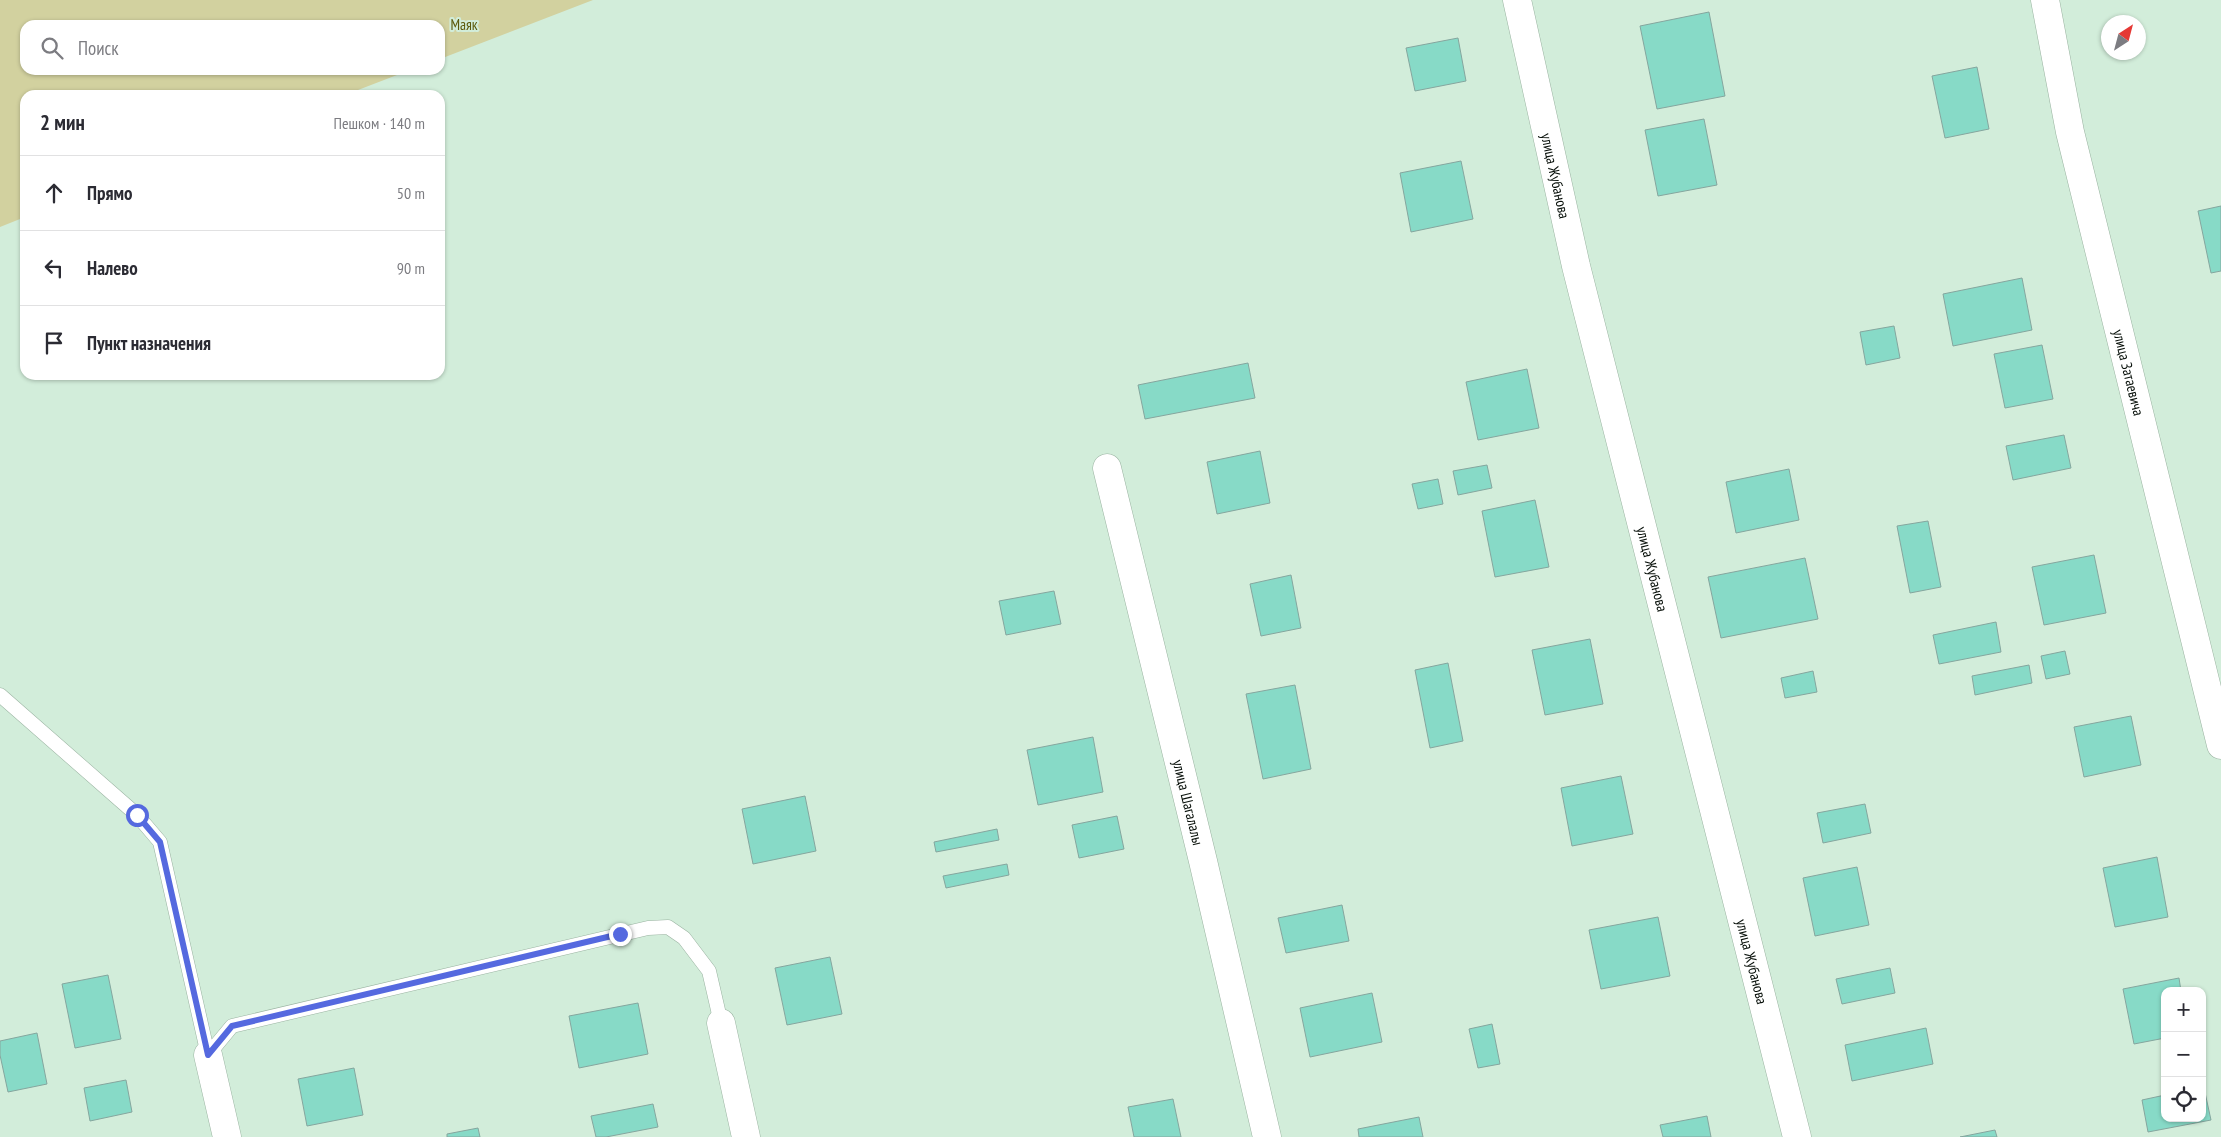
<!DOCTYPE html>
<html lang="ru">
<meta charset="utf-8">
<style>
body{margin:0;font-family:"PT Sans Narrow",sans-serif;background:#f2f2f3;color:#2b2b33}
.controls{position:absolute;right:15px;bottom:15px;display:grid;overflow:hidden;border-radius:10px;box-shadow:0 1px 4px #0004}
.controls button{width:45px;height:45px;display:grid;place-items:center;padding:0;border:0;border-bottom:1px solid #e1e1e2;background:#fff;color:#2b2b33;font:25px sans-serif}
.compass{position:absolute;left:2101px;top:15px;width:45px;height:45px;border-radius:50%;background:#fff;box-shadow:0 1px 4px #0004;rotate:36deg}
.stop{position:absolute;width:15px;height:15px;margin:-11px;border:4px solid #5569df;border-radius:50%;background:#fff}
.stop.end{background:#5569df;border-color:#fff;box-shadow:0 1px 5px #0008}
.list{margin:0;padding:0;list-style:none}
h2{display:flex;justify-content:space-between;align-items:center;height:65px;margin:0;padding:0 20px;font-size:21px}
h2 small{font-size:16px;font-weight:400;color:#7c7c81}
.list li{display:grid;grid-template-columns:32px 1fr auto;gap:15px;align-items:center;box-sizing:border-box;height:75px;padding:0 20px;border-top:1px solid #e1e1e2}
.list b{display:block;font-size:19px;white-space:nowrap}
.list em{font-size:16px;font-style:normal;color:#7c7c81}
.icon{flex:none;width:28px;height:28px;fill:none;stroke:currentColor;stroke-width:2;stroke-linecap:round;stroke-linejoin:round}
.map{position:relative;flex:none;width:2221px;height:1137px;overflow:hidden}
.search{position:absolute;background:#fff;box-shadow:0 1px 4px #0004;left:20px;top:20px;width:425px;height:55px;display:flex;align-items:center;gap:12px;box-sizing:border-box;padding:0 18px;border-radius:15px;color:#7c7c81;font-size:19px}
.panel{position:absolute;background:#fff;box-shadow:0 1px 4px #0004;left:20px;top:90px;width:425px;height:290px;border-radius:15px}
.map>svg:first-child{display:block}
</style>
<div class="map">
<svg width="2221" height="1137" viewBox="0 0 2221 1137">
<rect width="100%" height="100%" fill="#d2edda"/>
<path fill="#d2d19f" d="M 0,0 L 593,0 L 440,59 L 440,25 L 25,25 L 25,70 L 410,70 L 345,95 L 25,95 L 25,217 L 0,227 Z"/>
<path fill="#87dac7" stroke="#85a69e" d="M 1709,12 L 1725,96 L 1657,109 L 1640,26 Z
M 1458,38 L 1466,81 L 1415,91 L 1406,48 Z
M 1977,67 L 1989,129 L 1945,138 L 1932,76 Z
M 1704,119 L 1717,185 L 1658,196 L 1645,130 Z
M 1461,161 L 1473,219 L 1411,232 L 1400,173 Z
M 2221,206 L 2221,271 L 2211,273 L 2198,211 Z
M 2022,278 L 2032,330 L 1953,346 L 1943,294 Z
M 1894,326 L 1900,358 L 1866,365 L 1860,332 Z
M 2042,345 L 2053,399 L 2005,408 L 1994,354 Z
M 1248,363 L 1255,398 L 1145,419 L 1138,385 Z
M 1527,369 L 1539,428 L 1478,440 L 1466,382 Z
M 2064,435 L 2071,468 L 2013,480 L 2006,446 Z
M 1260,451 L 1270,503 L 1217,514 L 1207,462 Z
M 1487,465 L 1492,488 L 1458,495 L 1453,471 Z
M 1789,469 L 1799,520 L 1736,533 L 1726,482 Z
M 1438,479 L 1443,504 L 1418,509 L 1412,484 Z
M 1535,500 L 1549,567 L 1495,577 L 1482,511 Z
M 1928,521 L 1941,587 L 1910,593 L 1897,526 Z
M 2094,555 L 2106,613 L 2044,625 L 2032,567 Z
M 1805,558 L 1818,619 L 1721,638 L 1708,577 Z
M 1291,575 L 1301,628 L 1261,636 L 1250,584 Z
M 1054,591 L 1061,624 L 1006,635 L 999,601 Z
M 1996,622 L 2001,652 L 1939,664 L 1933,635 Z
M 1590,639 L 1603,704 L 1545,715 L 1532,650 Z
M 2065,651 L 2070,674 L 2046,679 L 2041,656 Z
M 1448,663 L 1463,741 L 1430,748 L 1415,670 Z
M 2029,665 L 2032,683 L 1975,695 L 1972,676 Z
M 1813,671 L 1817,692 L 1785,698 L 1781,678 Z
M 1295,685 L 1311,769 L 1263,779 L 1246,694 Z
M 2131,716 L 2141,765 L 2084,777 L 2074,727 Z
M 1093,737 L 1103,792 L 1038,805 L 1027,750 Z
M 1621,776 L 1633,834 L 1572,846 L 1561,788 Z
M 805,796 L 816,851 L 753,864 L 742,809 Z
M 1865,804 L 1871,833 L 1823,843 L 1817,813 Z
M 1117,816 L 1124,849 L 1079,858 L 1072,825 Z
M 997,829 L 999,840 L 936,852 L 934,842 Z
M 2157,857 L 2168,917 L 2115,927 L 2103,868 Z
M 1007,864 L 1009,875 L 946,888 L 943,876 Z
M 1857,867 L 1869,925 L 1815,936 L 1803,878 Z
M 1342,905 L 1349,941 L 1286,953 L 1278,918 Z
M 1658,917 L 1670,976 L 1601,989 L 1589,930 Z
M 830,957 L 842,1014 L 787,1025 L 775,968 Z
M 1890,968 L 1895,993 L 1842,1004 L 1836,979 Z
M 108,975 L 121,1039 L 75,1048 L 62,984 Z
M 2179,978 L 2181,991 L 2165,991 L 2165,1038 L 2134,1044 L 2123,989 Z
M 1372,993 L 1382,1042 L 1310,1057 L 1300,1008 Z
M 638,1003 L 648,1054 L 579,1068 L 569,1016 Z
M 1492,1024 L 1500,1064 L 1478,1068 L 1469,1029 Z
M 1926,1028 L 1933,1064 L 1852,1081 L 1845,1045 Z
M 37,1033 L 47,1084 L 8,1092 L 0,1055 L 0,1041 Z
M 354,1068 L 363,1115 L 307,1126 L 298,1079 Z
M 126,1080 L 132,1112 L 90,1121 L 84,1088 Z
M 2202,1088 L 2204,1088 L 2211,1120 L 2148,1132 L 2142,1100 L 2165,1095 L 2165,1118 L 2202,1118 Z
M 1173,1099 L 1181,1137 L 1134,1137 L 1128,1107 Z
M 653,1104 L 658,1127 L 606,1137 L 596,1137 L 591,1116 Z
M 1707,1116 L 1711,1137 L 1663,1137 L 1660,1125 Z
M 1419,1117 L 1423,1137 L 1359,1137 L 1358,1129 Z
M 478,1128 L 480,1137 L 447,1137 L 447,1134 Z
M 1995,1130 L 1997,1137 L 1960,1137 Z"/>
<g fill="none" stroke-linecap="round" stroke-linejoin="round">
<defs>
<path id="lane" d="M 0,695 L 137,815 L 160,842 L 208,1055 L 232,1026 L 648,928 L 668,927 L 684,938 L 709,971 L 721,1023"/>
<g id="street">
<path id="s1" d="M 1517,0 L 1576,266 L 1797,1137"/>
<path id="s2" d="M 2045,0 L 2070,132 L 2221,745"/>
<path id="s3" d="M 1107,468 L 1203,861 L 1267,1137"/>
<path d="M 721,1023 L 746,1137"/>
<path d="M 208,1055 L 227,1137"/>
</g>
</defs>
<use href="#lane" stroke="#9ab3a1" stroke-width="15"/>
<use href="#street" stroke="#9ab3a1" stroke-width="29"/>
<use href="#lane" stroke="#fff" stroke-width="14"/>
<use href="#street" stroke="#fff" stroke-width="28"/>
</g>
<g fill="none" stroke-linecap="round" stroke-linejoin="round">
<path stroke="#5569df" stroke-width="6" d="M 137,815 L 160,842 L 208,1055 L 232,1026 L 620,934"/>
</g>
<g text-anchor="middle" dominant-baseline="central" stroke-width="4" stroke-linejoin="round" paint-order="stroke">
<g font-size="15" fill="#5c590a" stroke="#d2edda">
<text x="464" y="24">Маяк</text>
</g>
<g font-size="15" fill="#070f09" stroke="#d2edda">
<text stroke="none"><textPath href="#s1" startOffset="180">улица Жубанова</textPath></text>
<text stroke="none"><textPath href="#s2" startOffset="382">улица Затаевича</textPath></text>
<text stroke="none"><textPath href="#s1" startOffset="585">улица Жубанова</textPath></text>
<text stroke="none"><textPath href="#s3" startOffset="344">улица Шагалалы</textPath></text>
<text stroke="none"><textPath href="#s1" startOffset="990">улица Жубанова</textPath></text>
</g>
</g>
</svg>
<div class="controls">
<button>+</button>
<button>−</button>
<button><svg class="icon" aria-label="locate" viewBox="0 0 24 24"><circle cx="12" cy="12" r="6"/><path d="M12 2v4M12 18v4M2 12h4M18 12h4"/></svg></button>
</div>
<svg class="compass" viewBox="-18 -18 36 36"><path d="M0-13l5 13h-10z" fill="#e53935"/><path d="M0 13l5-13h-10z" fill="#7c7c81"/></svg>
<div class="stop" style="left:137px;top:815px"></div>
<div class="stop end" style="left:620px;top:934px"></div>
<div class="search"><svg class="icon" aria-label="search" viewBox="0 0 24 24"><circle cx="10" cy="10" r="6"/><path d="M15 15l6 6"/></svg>Поиск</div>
<section class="panel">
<h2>2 мин<small>Пешком · 140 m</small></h2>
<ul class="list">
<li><svg class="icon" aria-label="ahead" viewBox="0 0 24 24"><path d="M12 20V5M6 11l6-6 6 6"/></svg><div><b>Прямо</b></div><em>50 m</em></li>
<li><svg class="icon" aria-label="left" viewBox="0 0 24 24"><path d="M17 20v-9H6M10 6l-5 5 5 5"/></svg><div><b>Налево</b></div><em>90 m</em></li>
<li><svg class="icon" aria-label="arrive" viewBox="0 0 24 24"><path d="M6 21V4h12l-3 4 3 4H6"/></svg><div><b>Пункт назначения</b></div></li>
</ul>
</section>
</div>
